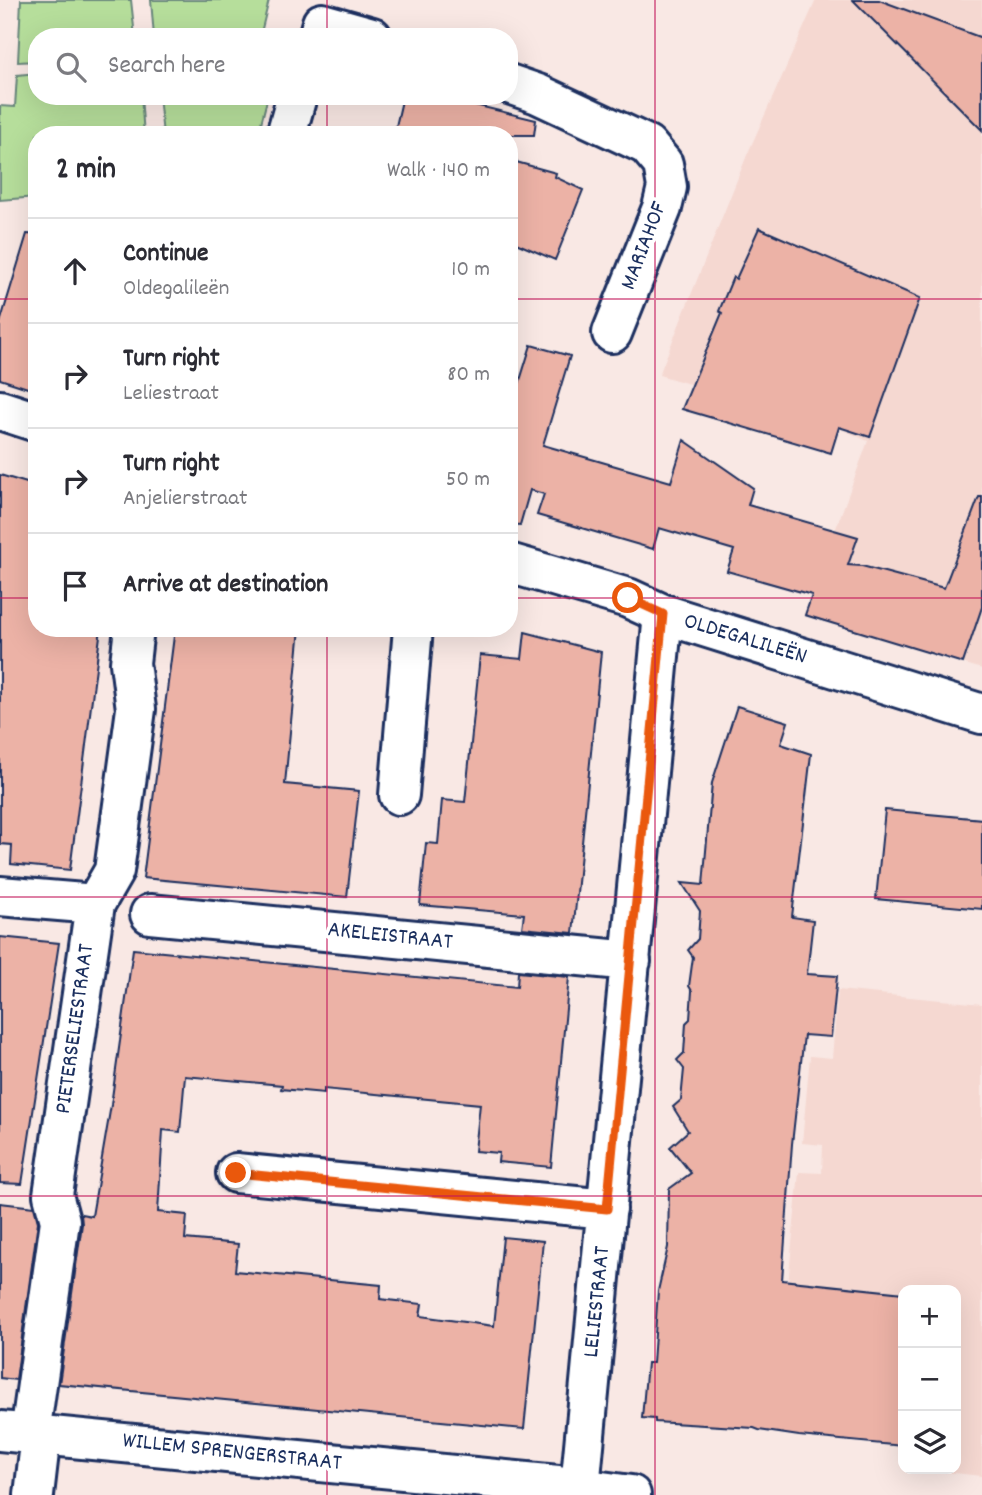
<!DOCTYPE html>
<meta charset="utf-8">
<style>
body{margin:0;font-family:Dekko,sans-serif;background:#f2f2f3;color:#2b2b33}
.controls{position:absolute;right:21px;bottom:21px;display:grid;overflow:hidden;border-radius:14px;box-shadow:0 7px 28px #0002}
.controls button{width:63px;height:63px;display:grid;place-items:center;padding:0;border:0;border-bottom:2px solid #e1e1e2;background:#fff;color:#2b2b33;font:35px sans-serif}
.stop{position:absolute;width:21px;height:21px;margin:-16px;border:5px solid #ea580c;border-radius:50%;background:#fff}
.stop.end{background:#ea580c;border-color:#fff;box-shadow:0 2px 7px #0008}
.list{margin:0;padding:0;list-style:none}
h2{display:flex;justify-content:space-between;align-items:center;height:91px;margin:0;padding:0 28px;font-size:30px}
h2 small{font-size:23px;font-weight:400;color:#7c7c81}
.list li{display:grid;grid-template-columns:46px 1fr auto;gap:21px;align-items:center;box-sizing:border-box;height:105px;padding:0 28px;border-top:2px solid #e1e1e2}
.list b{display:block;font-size:26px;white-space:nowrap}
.list p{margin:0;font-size:23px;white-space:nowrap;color:#7c7c81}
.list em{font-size:23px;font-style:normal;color:#7c7c81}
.icon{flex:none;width:38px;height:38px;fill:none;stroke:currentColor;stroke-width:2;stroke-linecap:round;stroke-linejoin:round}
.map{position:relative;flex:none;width:982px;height:1495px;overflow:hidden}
.search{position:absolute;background:#fff;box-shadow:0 7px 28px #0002;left:28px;top:28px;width:490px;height:77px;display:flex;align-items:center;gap:18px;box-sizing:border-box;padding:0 24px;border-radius:28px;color:#7c7c81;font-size:26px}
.panel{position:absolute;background:#fff;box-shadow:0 7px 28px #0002;left:28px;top:126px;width:490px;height:511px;border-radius:28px}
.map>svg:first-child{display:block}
</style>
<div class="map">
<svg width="982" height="1495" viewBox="0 0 982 1495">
<rect width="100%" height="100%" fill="#f9e8e4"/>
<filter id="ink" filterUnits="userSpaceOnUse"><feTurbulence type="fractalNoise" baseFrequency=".0143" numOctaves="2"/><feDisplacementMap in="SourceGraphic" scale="14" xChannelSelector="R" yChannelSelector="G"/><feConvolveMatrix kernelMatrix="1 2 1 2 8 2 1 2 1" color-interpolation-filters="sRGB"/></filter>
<g filter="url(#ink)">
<path fill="#f5d8d1" d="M 816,0 L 982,0 L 982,669 L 804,615 L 868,441 L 839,428 L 659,375 L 747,155 Z
M 838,990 L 982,1004 L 982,1476 L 936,1471 L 936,1469 L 956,1469 L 956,1290 L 903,1290 L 903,1317 L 786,1305 L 799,1172 L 822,1173 L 823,1145 L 802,1143 L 810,1056 L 832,1058 Z"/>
<path fill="#b6de9b" stroke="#68867c" stroke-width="2" d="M 21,0 L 131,0 L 135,37 L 37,37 L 37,61 L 18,62 Z
M 151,0 L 269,0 L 260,37 L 154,37 Z
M 37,73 L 37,96 L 141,96 L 144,135 L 37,135 L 37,197 L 0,200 L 0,106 L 15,107 L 17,75 Z
M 159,96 L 268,96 L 258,135 L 163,135 Z"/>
<path fill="#ecb2a6" stroke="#1b2f5e" stroke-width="2" d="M 853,0 L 879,0 L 982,38 L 982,130 Z
M 403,96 L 438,96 L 536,120 L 534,135 L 394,135 Z
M 509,160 L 556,173 L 555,177 L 583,190 L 555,260 L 509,240 Z
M 759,228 L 920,298 L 870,437 L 839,427 L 831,453 L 682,409 L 722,313 L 719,311 L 733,277 L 736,279 Z
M 27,234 L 37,235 L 37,391 L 0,379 L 0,323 Z
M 531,345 L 570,356 L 543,445 L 671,482 L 684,440 L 753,488 L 748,505 L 858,537 L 848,565 L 862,566 L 944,588 L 979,497 L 982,497 L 982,607 L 963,663 L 805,615 L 812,595 L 727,571 L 734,550 L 659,528 L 653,549 L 537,515 L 544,494 L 530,490 L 520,525 L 509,524 L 509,416 Z
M 0,475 L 37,486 L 37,628 L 101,628 L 70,870 L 11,864 L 12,845 L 0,844 Z
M 175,628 L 300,628 L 285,784 L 359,791 L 347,897 L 143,878 Z
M 525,632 L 601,652 L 573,933 L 522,928 L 524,914 L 420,905 L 426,843 L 438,844 L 442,800 L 465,802 L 480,655 L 522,659 Z
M 737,706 L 788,722 L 781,744 L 811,754 L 792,917 L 813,920 L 807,974 L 837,976 L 831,1037 L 804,1035 L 792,1144 L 782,1280 L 903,1293 L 903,1446 L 799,1436 L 759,1430 L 754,1428 L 655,1422 L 655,1419 L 642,1418 L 647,1363 L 653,1363 L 658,1291 L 668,1247 L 669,1189 L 691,1173 L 670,1147 L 688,1131 L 673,1107 L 681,1100 L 684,1069 L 677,1060 L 684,1053 L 686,1023 L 690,1019 L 692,991 L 689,986 L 693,957 L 688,950 L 698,939 L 700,911 L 682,883 L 703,885 L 712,783 Z
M 885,810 L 982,819 L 982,909 L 876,899 Z
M 0,937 L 59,943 L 22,1184 L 0,1183 Z
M 133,949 L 517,987 L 518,972 L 569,977 L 551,1167 L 498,1162 L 499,1153 L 475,1151 L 480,1104 L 324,1089 L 324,1093 L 281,1089 L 282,1085 L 185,1076 L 180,1132 L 163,1130 L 158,1212 L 187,1215 L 185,1239 L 238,1244 L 235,1271 L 381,1285 L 380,1299 L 422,1304 L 420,1316 L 494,1326 L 503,1237 L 543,1241 L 524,1429 L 59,1384 L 82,1224 L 81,1214 L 92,1216 L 111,1105 Z
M 0,1203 L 34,1207 L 38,1222 L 16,1380 L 0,1378 Z"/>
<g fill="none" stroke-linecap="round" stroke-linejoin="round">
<defs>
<path id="minor" d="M 318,37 L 322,23 L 372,37
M 509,84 L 538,94 L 647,145 L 663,164 L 667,187 L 662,208 L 612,333
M 286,135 L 297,96
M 0,410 L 37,422
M 509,563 L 628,598 L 663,614 L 982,714
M 399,795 L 413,628
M 0,896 L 95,904
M 150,914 L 631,961
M 236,1173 L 607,1209
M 0,1431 L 558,1485 L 631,1495
M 30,1434 L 60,1221 L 53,1195 L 95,904 L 114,871 L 136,709 L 130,663 L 134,628
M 580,1488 L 663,614
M 34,1495 L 41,1435"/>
</defs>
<use href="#minor" stroke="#1b2f5e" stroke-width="44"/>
<use href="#minor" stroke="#fff" stroke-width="38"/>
</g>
</g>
<g fill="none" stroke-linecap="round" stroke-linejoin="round" filter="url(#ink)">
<path stroke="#ea580c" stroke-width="9" d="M 236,1173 L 607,1209 L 663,614 L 628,598"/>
</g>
<path fill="none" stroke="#c2185b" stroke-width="2" stroke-opacity="0.55" d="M 327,0 L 327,37M 655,0 L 655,1495M 327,96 L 327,135M 0,299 L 37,299M 509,299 L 982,299M 0,598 L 37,598M 509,598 L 982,598M 327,628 L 327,1495M 0,897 L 982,897M 0,1196 L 982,1196"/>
<g text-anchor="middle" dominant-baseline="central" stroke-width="7" stroke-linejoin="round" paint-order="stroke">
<g font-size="23" fill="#1b2f5e" stroke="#fff">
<text transform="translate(645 246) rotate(-69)">MARIAHOF</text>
<text transform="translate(745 640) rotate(17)">OLDEGALILEËN</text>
<text transform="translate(390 937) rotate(6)">AKELEISTRAAT</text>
<text transform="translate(76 1029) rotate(-82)">PIETERSELIESTRAAT</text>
<text transform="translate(598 1302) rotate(-84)">LELIESTRAAT</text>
<text transform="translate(232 1453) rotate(6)">WILLEM SPRENGERSTRAAT</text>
</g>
</g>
</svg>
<div class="controls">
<button>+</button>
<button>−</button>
<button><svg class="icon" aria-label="layers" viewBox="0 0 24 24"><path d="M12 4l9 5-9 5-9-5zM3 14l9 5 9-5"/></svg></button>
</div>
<div class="stop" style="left:628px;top:598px"></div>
<div class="stop end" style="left:236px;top:1173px"></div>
<div class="search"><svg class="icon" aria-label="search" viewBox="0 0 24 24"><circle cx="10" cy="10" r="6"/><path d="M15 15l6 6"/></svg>Search here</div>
<section class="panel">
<h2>2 min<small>Walk · 140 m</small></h2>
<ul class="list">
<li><svg class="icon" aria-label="ahead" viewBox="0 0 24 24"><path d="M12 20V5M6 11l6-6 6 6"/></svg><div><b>Continue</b><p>Oldegalileën</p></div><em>10 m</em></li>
<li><svg class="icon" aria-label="right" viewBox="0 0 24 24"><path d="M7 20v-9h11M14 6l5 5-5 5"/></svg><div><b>Turn right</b><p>Leliestraat</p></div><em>80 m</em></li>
<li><svg class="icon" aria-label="right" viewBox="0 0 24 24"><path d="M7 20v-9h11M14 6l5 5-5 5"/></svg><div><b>Turn right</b><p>Anjelierstraat</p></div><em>50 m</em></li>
<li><svg class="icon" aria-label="arrive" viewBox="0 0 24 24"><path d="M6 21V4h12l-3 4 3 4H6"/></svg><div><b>Arrive at destination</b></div></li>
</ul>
</section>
</div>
